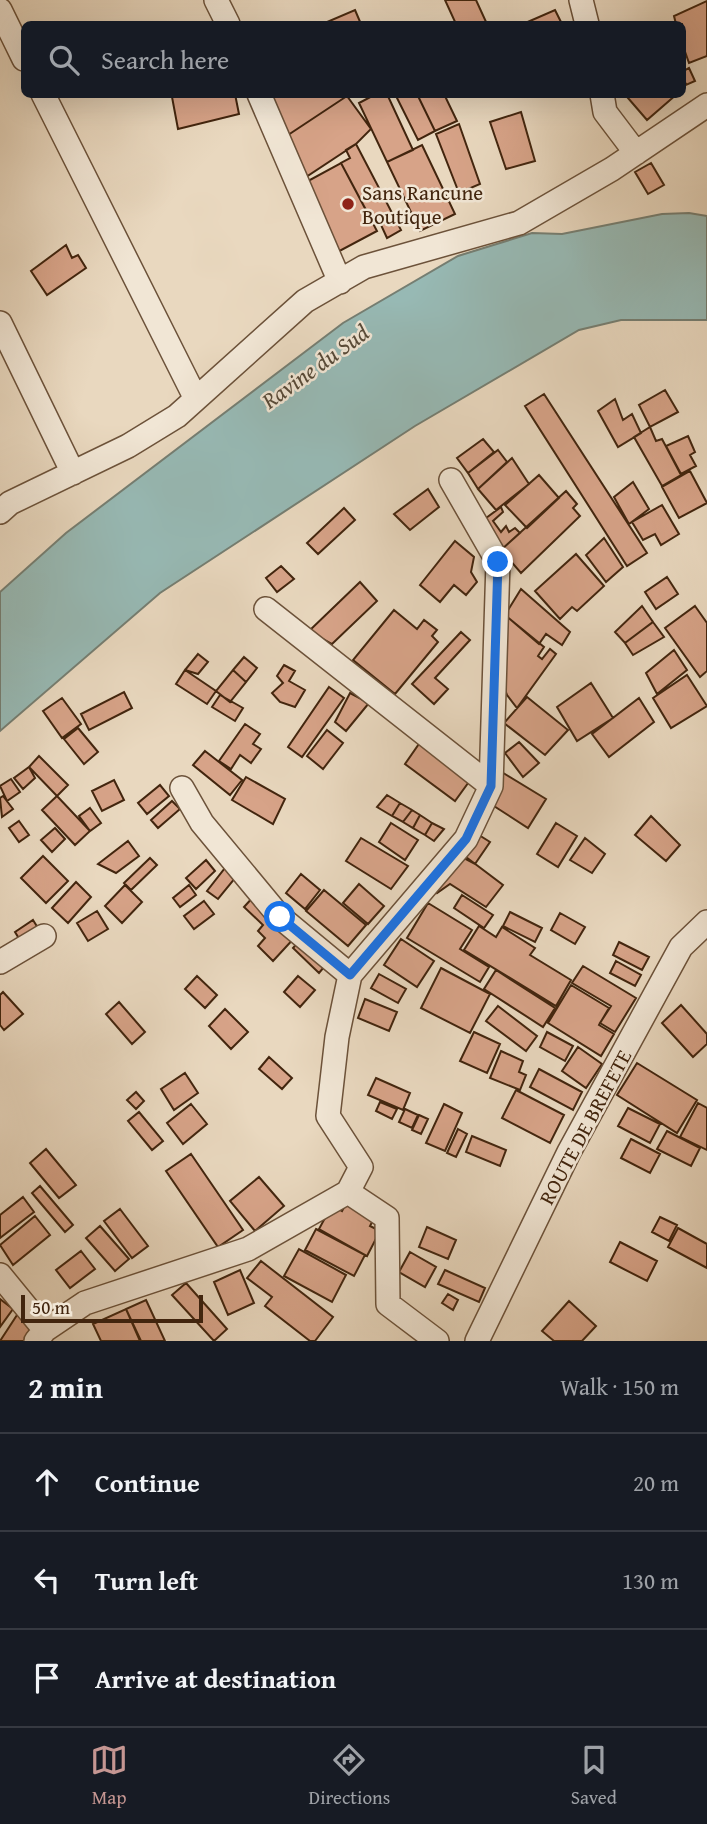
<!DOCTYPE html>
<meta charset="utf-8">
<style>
body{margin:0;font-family:"Gentium Book Plus",serif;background:#20242c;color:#f1f3f6}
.scale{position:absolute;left:21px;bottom:18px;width:182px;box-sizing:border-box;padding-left:7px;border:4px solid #42250e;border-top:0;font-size:19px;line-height:24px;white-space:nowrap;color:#42250e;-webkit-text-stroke:5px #f1e6d5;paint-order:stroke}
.stop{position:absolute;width:21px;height:21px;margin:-16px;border:5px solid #1a73e8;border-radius:50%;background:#fff}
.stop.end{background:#1a73e8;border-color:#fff;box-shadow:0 2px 7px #0008}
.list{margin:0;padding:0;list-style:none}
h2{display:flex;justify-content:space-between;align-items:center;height:91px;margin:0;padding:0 28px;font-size:30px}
h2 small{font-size:23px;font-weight:400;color:#9ea1a6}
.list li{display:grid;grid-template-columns:46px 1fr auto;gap:21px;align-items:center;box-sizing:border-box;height:98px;padding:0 28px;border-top:2px solid #363941}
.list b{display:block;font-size:26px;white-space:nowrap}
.list em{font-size:23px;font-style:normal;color:#9ea1a6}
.icon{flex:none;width:38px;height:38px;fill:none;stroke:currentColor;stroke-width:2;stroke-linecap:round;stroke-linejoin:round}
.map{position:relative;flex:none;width:707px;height:1341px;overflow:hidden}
.search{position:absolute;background:#171b24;box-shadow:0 7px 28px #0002;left:21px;right:21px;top:21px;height:77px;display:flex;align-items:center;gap:18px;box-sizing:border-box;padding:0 24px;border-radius:10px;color:#9ea1a6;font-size:26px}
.sheet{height:385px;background:#171b24}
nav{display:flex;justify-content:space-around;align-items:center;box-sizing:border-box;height:98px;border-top:2px solid #363941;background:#171b24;font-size:19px;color:#9ea1a6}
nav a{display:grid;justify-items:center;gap:4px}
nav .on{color:#c59692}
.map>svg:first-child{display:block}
</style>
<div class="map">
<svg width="707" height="1341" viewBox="0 0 707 1341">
<rect width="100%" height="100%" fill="#e9d8bf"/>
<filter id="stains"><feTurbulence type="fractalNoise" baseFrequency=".00286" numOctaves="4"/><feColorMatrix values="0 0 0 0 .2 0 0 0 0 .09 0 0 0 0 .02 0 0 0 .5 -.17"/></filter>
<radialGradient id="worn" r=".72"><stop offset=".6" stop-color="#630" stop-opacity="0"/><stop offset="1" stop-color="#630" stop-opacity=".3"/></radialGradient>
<path fill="#97b9b4" stroke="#757e72" stroke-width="2" d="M 689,213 L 707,216 L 707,320 L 621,320 L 579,330 L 415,426 L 160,593 L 0,731 L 0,592 L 66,533 L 343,323 L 458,256 L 532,233 L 562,234 L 662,214 Z"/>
<path fill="#d7a388" stroke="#42250e" stroke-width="2" d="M 445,0 L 476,0 L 487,24 L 456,24 Z
M 707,1 L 707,56 L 689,63 L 682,43 L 682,24 L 676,24 L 674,16 Z
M 355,10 L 361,24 L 328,24 L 327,22 Z
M 555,10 L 562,24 L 523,24 Z
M 689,68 L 695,81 L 686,85 L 682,72 Z
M 182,94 L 235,94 L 239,114 L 178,129 L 172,97 Z
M 270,94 L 346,94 L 347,96 L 285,137 Z
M 376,94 L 387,94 L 413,150 L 387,162 L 359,103 Z
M 395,94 L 417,94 L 435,131 L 418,140 Z
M 417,94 L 444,94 L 457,121 L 435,131 Z
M 677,94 L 647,120 L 628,98 L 632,94 Z
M 347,96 L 371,129 L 356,144 L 306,177 L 285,137 Z
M 521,112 L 535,161 L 506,169 L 490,122 Z
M 459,124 L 480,184 L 459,193 L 436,134 Z
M 356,144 L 401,230 L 387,238 L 381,225 L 386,222 L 384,219 L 374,225 L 341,163 L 350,158 L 346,150 Z
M 422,145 L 455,214 L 420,231 L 387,162 Z
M 341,163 L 377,231 L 332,255 L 297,187 Z
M 651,163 L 664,185 L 648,194 L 635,172 Z
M 66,245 L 72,258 L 78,255 L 86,268 L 47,295 L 31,271 Z
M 665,390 L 678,412 L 650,427 L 639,405 Z
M 544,394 L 647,553 L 627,566 L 525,406 Z
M 615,399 L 623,420 L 632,414 L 641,433 L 618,447 L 598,411 Z
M 650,427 L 656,441 L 662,439 L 681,475 L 662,486 L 634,437 Z
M 688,436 L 695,452 L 690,455 L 696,466 L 681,474 L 666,446 Z
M 483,439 L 494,452 L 468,473 L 457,458 Z
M 498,450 L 507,462 L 478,489 L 468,473 Z
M 512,458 L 529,484 L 496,510 L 478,489 Z
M 690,471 L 707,503 L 679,518 L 662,487 Z
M 539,475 L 559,498 L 527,528 L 505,505 Z
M 633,482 L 649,509 L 629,524 L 614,497 Z
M 428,489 L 439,507 L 410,530 L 394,514 Z
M 566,491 L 577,504 L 573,508 L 580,516 L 521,573 L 501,550 Z
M 662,505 L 679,534 L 661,545 L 655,534 L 643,540 L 632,522 Z
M 501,507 L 503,512 L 493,521 L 501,532 L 506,526 L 509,532 L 515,528 L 520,533 L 501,550 L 482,521 Z
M 344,508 L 355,520 L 318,554 L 307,543 Z
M 604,538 L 623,567 L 606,582 L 586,555 Z
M 455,541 L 474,557 L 471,572 L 477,582 L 466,595 L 454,585 L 440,602 L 420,585 Z
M 576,554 L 604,586 L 577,611 L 572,607 L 560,619 L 535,591 Z
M 281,566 L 294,579 L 277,592 L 266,578 Z
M 667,577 L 678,594 L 656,609 L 645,592 Z
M 360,582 L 377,601 L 332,644 L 309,631 Z
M 521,589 L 570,632 L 562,645 L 546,634 L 539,644 L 505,615 Z
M 642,606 L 653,622 L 625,643 L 615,632 Z
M 695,606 L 707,623 L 707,671 L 700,677 L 665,628 Z
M 394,610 L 417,629 L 424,620 L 437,630 L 432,636 L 438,642 L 395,694 L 353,660 Z
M 505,615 L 544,647 L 538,656 L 542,659 L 550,649 L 556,654 L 517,708 L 507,695 L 501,678 Z
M 653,622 L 664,637 L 633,655 L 625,643 Z
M 461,632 L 470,640 L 435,678 L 448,689 L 434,704 L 412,684 Z
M 674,650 L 687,670 L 657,694 L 646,673 Z
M 198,654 L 208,662 L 198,674 L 185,670 Z
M 244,657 L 257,668 L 246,682 L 233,670 Z
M 284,665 L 295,671 L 289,681 L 305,690 L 295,707 L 280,702 L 272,693 L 283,683 L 277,676 Z
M 185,670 L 216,691 L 207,704 L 176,684 Z
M 233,670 L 246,682 L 230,702 L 216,691 Z
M 687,675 L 707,706 L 671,728 L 653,698 Z
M 591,683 L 613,718 L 577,741 L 557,707 Z
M 329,687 L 344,698 L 302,757 L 288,747 Z
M 124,692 L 132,708 L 89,730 L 81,714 Z
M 350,693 L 369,703 L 346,731 L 335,722 Z
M 220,695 L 243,708 L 235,721 L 212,707 Z
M 527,697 L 568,730 L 545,755 L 504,723 Z
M 62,698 L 81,724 L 62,738 L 43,711 Z
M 639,698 L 654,722 L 609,757 L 592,734 Z
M 245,724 L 260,734 L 253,744 L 261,749 L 251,763 L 240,755 L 231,769 L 219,761 Z
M 78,728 L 98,752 L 84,764 L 64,739 Z
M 327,730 L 343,743 L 323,769 L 307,756 Z
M 421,741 L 471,779 L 455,801 L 405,764 Z
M 519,742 L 539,763 L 523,777 L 505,753 Z
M 205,751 L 242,780 L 230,795 L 193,765 Z
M 39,756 L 68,785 L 57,796 L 29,767 Z
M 29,767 L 35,778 L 23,789 L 14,778 Z
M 500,771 L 546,799 L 528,828 L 483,799 Z
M 246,777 L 285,799 L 273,824 L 232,800 Z
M 11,779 L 20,792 L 7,801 L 0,786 Z
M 114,780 L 124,800 L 102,811 L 92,791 Z
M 160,785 L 169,796 L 147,814 L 138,803 Z
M 387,795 L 400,803 L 392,816 L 377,807 Z
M 3,796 L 13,809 L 2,817 L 0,798 Z
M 57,796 L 90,831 L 75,845 L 42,810 Z
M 172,801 L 180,809 L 158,828 L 151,820 Z
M 400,803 L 412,810 L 403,822 L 392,816 Z
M 90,808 L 101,823 L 90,831 L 79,816 Z
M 412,810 L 420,815 L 413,828 L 403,822 Z
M 420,815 L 432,823 L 425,835 L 413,828 Z
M 651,816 L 680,845 L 666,861 L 635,835 Z
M 19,821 L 29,835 L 19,842 L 9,828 Z
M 391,823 L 418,840 L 405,860 L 379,842 Z
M 432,823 L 444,829 L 434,841 L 425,835 Z
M 556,823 L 577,836 L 558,867 L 537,854 Z
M 55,828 L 65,839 L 52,852 L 41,840 Z
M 471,830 L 490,842 L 475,864 L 454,853 Z
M 361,838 L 408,866 L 391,889 L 346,861 Z
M 585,838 L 605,854 L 592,873 L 570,860 Z
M 128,841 L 139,856 L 116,873 L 98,864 Z
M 43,856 L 68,881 L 46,903 L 21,878 Z
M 466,857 L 503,885 L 486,907 L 450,884 L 437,893 L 429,881 L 443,867 Z
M 150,858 L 157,865 L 131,890 L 124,883 Z
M 206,860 L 215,871 L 196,889 L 186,878 Z
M 225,868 L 236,877 L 218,899 L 207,891 Z
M 301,874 L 320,890 L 305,909 L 286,893 Z
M 76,882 L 91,897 L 68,923 L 52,908 Z
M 359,884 L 384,906 L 368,924 L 343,903 Z
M 125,885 L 142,902 L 122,923 L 105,906 Z
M 189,885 L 196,895 L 180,907 L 173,898 Z
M 324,890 L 366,925 L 348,946 L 306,911 Z
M 255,895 L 297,935 L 273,961 L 258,946 L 265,938 L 258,931 L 263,925 L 244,907 Z
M 462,895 L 493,915 L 484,928 L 454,908 Z
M 204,901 L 214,914 L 194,929 L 184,916 Z
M 428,903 L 472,930 L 460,949 L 489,967 L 480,982 L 407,938 Z
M 97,911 L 108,929 L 88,941 L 77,923 Z
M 510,912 L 542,928 L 535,942 L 503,926 Z
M 560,913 L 585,927 L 575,944 L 551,930 Z
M 33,920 L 46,941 L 28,953 L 15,932 Z
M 479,926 L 496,937 L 502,927 L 535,948 L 530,955 L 571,980 L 556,1006 L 464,950 Z
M 303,937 L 329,961 L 319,973 L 293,948 Z
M 401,939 L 434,961 L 417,987 L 384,965 Z
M 619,942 L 649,957 L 642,970 L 613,955 Z
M 616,961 L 641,975 L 635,986 L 610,973 Z
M 583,966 L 636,998 L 615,1032 L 600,1023 L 611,1006 L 572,983 Z
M 441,968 L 490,994 L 470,1033 L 421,1008 Z
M 496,970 L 555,1008 L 543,1027 L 484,989 Z
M 379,974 L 406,989 L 398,1003 L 371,988 Z
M 197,976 L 217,995 L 205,1008 L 185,989 Z
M 298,976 L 315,990 L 300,1007 L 284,992 Z
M 571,985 L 609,1008 L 599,1025 L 614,1034 L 601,1056 L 548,1023 Z
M 3,992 L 23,1014 L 4,1030 L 0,1025 L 0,995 Z
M 365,999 L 397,1012 L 389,1031 L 358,1018 Z
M 119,1002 L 145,1032 L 132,1044 L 106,1014 Z
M 681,1005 L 707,1034 L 707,1044 L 693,1057 L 662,1023 Z
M 498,1006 L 537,1036 L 526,1051 L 486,1021 Z
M 225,1009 L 248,1032 L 231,1049 L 209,1026 Z
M 474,1032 L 500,1044 L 487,1073 L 460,1061 Z
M 547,1032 L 573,1046 L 565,1061 L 540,1047 Z
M 578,1047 L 602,1064 L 586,1088 L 562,1071 Z
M 501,1051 L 523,1061 L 519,1072 L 526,1075 L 520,1090 L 490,1078 Z
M 269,1057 L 292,1078 L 282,1089 L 259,1069 Z
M 637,1063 L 697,1100 L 677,1133 L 617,1095 Z
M 539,1069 L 582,1092 L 573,1110 L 530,1087 Z
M 185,1073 L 198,1093 L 174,1110 L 161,1089 Z
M 376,1078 L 410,1093 L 403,1110 L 368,1095 Z
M 516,1090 L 564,1115 L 550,1143 L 502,1118 Z
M 136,1092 L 144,1101 L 136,1109 L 127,1100 Z
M 380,1102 L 397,1109 L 392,1119 L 376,1111 Z
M 698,1103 L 707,1108 L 707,1150 L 680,1137 Z
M 191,1104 L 207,1124 L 183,1144 L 167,1123 Z
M 444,1104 L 462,1113 L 445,1151 L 426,1143 Z
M 628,1108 L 660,1124 L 650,1143 L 618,1126 Z
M 405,1109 L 418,1115 L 412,1128 L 399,1122 Z
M 139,1112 L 163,1141 L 152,1150 L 128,1121 Z
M 419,1115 L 428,1119 L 421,1134 L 412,1130 Z
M 458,1129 L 467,1134 L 456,1157 L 447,1153 Z
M 667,1131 L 700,1148 L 691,1166 L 657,1149 Z
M 472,1136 L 506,1150 L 500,1166 L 466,1152 Z
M 631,1139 L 660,1154 L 650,1173 L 621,1158 Z
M 46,1149 L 76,1185 L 59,1198 L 30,1163 Z
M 191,1154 L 243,1230 L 218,1247 L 166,1171 Z
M 259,1177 L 284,1206 L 255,1231 L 230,1201 Z
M 40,1186 L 73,1225 L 65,1232 L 32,1193 Z
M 23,1197 L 34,1212 L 0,1238 L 0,1215 Z
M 349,1198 L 377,1213 L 370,1226 L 380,1231 L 367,1256 L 319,1229 L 332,1205 L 342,1211 Z
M 120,1209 L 148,1246 L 132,1258 L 104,1221 Z
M 35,1216 L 50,1235 L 13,1265 L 0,1245 Z
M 660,1217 L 677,1225 L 669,1241 L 652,1232 Z
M 100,1226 L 129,1259 L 115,1271 L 86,1238 Z
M 427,1227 L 456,1240 L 448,1259 L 419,1247 Z
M 678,1228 L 707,1244 L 707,1268 L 668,1247 Z
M 316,1229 L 365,1255 L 354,1276 L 305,1250 Z
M 620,1242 L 657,1261 L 647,1281 L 610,1262 Z
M 299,1249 L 346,1275 L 332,1302 L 284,1276 Z
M 81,1251 L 95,1269 L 70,1288 L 56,1270 Z
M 410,1252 L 436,1267 L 425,1287 L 399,1272 Z
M 261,1261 L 333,1317 L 315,1341 L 310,1341 L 265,1306 L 272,1297 L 247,1278 Z
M 240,1270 L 254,1303 L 228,1315 L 214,1282 Z
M 445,1270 L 485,1288 L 479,1302 L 438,1284 Z
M 186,1283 L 227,1329 L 214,1341 L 172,1295 Z
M 448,1294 L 458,1300 L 453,1310 L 442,1303 Z
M 0,1299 L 13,1309 L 0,1327 Z
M 146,1300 L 165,1341 L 141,1341 L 126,1309 Z
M 569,1301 L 596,1326 L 582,1341 L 554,1341 L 542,1331 Z
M 126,1309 L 140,1341 L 101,1341 L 93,1324 Z
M 19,1312 L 36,1326 L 24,1341 L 0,1341 Z"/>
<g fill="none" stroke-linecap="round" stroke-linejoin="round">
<defs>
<path id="street" d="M 216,0 L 228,24
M 581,0 L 587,24
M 0,10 L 24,59
M 43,94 L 195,397
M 259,94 L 340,282
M 602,94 L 605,112 L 636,153
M 0,323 L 73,473
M 0,512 L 10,503 L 128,446 L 177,416 L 305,301 L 364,267 L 519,223 L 612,169 L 707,105
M 266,609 L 491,786
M 182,788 L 202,823 L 280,917 L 350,975
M 0,962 L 44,936
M 348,1192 L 387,1218 L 388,1304 L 437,1341
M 0,1275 L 45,1330
M 36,1341 L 45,1330 L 85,1303 L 248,1249 L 348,1192 L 361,1167 L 328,1116 L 337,1037 L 350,975 L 466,839 L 491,786 L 498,562 L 451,480
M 477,1341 L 569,1152 L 681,947 L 707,922"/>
</defs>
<use href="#street" stroke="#6c523a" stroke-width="26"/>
<use href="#street" stroke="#f1e6d5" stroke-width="23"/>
</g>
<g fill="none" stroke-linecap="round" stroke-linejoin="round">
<path stroke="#1a73e8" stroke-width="9" d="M 280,917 L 350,975 L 466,839 L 491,786 L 498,562"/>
</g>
<circle fill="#8f2418" stroke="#f1e6d5" stroke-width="2.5" cx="348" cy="204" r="7"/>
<g text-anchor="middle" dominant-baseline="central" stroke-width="5" stroke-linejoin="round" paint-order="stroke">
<g font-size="21" fill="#42250e" stroke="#f1e6d5" text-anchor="start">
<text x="362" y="192">Sans Rancune<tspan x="362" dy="24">Boutique</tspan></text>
</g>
<g font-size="21" fill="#42250e" stroke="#f1e6d5">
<text transform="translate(585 1127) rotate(-62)">ROUTE DE BREFETE</text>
</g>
<g font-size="23" font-style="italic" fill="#574a38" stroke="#f1e6d5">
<text transform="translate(315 366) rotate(-36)">Ravine du Sud</text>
</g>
</g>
<rect width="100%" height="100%" filter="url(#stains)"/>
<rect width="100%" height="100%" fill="url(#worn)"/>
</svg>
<div class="scale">50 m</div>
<div class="stop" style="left:280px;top:917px"></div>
<div class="stop end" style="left:498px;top:562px"></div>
<div class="search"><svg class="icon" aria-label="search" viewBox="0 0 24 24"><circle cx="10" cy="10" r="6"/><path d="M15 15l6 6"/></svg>Search here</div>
</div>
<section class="sheet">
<h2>2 min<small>Walk · 150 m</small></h2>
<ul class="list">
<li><svg class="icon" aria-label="ahead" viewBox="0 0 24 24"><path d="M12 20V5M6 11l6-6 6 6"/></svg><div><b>Continue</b></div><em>20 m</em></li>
<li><svg class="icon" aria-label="left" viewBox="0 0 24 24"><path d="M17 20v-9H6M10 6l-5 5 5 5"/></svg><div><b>Turn left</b></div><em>130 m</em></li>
<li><svg class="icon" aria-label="arrive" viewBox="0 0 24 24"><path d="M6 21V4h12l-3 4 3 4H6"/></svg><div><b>Arrive at destination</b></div></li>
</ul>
</section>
<nav>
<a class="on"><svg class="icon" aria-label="map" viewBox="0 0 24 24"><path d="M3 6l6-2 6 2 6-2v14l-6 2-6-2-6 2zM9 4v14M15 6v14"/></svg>Map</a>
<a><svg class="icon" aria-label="directions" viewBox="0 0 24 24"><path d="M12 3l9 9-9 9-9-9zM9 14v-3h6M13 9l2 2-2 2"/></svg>Directions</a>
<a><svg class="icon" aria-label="saved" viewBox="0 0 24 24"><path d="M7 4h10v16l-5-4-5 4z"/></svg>Saved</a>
</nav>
